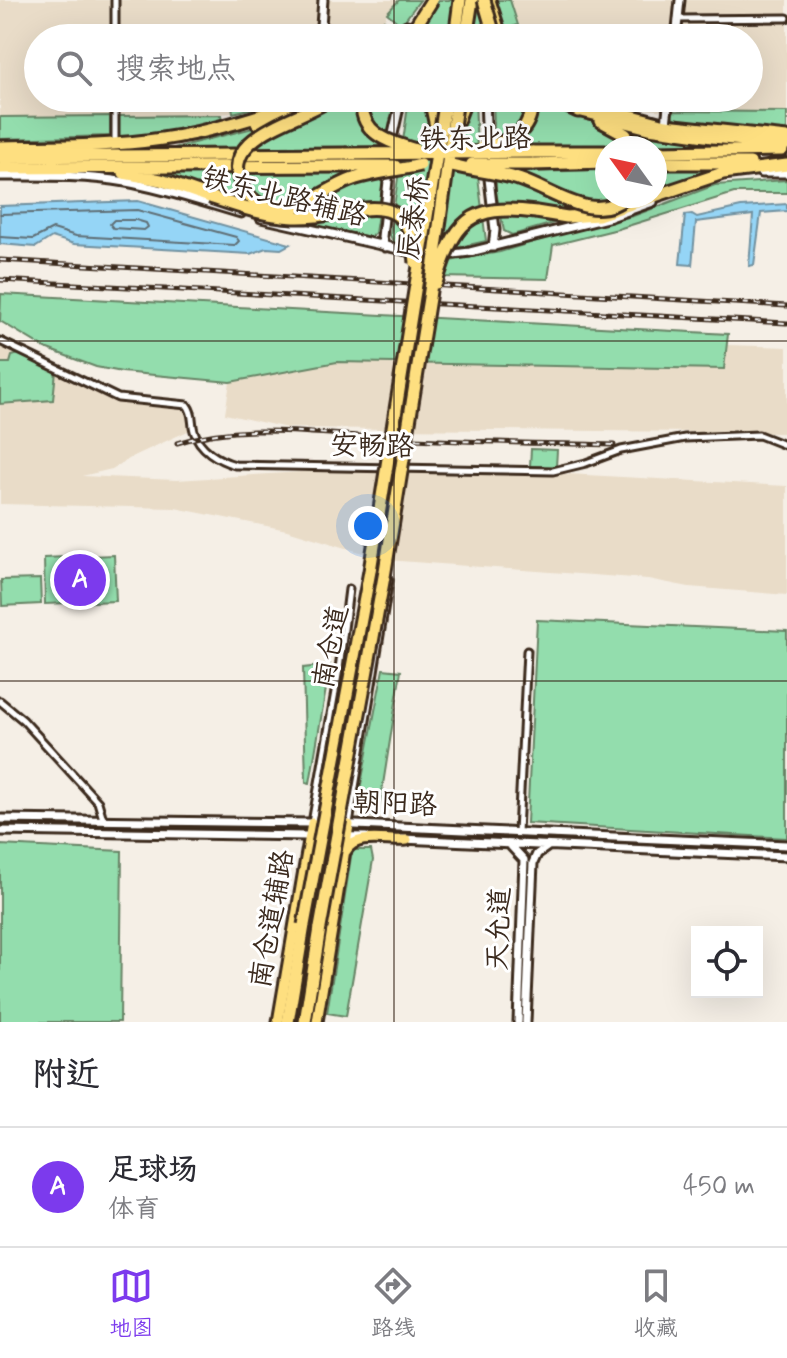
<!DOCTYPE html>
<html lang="zh">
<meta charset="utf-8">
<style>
body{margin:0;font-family:Mynerve,"LXGW WenKai TC",sans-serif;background:#f7f7f7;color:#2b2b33}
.controls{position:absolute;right:24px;bottom:24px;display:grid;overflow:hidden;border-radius:0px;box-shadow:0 8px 32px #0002}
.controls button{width:72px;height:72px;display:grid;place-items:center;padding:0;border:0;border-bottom:2px solid #e1e1e2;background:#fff;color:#2b2b33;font:40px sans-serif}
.compass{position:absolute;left:595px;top:136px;width:72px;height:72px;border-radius:50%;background:#fff;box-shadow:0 8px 32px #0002;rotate:303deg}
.you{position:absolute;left:368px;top:526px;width:28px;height:28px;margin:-20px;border:6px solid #fff;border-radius:50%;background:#1a73e8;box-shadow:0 0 0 12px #1a73e833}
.badge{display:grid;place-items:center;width:52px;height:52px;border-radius:50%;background:#7c3aed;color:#fff;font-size:26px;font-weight:700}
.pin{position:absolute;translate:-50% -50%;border:4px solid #fff;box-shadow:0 2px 8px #0006}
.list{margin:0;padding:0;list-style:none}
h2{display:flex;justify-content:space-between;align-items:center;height:104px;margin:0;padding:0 32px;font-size:34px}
h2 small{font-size:26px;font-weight:400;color:#7c7c81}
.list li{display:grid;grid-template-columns:52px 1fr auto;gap:24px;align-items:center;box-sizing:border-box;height:120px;padding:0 32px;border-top:2px solid #e1e1e2}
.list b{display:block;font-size:30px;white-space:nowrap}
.list p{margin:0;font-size:26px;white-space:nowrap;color:#7c7c81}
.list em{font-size:26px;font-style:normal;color:#7c7c81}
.icon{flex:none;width:44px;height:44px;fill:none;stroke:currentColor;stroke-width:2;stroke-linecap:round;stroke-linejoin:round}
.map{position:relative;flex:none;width:787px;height:1022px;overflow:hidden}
.search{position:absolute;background:#fff;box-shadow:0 8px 32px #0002;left:24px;right:24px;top:24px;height:88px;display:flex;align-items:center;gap:20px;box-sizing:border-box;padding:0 28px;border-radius:44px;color:#7c7c81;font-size:30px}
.sheet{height:224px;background:#fff}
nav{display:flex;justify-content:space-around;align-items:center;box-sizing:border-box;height:112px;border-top:2px solid #e1e1e2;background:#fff;font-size:22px;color:#7c7c81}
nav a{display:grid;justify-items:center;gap:4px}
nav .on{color:#7c3aed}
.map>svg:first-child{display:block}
</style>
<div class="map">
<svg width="787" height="1022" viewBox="0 0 787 1022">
<rect width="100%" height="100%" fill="#f5efe6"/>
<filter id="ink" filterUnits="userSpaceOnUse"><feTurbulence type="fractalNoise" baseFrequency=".0125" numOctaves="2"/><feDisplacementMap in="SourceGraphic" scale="16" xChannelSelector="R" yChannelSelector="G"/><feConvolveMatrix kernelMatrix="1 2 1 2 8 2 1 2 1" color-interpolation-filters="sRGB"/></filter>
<g filter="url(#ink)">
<path fill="#e9dcc8" d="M 0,0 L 399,0 L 387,13 L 379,31 L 328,32 L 326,38 L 38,38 L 38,98 L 231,98 L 233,113 L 162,117 L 0,117 Z
M 510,0 L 787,0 L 787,112 L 678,112 L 622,107 L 622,98 L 749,98 L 749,38 L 524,38 Z
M 0,344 L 119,400 L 187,407 L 190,411 L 190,430 L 134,456 L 112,469 L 82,476 L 177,480 L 301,472 L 350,465 L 421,466 L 787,486 L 787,595 L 689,587 L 648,579 L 386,560 L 287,530 L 175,508 L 0,504 Z
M 727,345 L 787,347 L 787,433 L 287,428 L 225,414 L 230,382 L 337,362 L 724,369 Z"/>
<path fill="#93ddad" stroke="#678466" stroke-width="2" d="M 399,0 L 420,0 L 401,25 L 387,13 Z
M 439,0 L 479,0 L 487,33 L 447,34 L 422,28 Z
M 497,0 L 510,0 L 518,25 L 503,30 Z
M 384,20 L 398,31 L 391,38 L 326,38 L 327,32 L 379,31 Z
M 231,98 L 296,98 L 233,113 Z
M 339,98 L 396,98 L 375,233 L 370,237 L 305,224 L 244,201 L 146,172 L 347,173 L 348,147 L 170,149 L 313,113 Z
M 409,98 L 475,98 L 478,177 L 486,241 L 451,249 L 394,243 L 390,235 Z
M 493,98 L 541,98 L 573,113 L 654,133 L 727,145 L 532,145 L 531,172 L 607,170 L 607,196 L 638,196 L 621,204 L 512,235 L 504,231 L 496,192 Z
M 673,111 L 787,112 L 787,131 L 679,120 L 672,117 Z
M 221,115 L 222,120 L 179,133 L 119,137 L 118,116 Z
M 110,116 L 110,136 L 0,139 L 0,117 Z
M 655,170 L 716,170 L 655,190 Z
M 787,180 L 787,193 L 734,193 L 618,229 L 553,245 L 548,279 L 441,277 L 444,262 L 500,252 L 586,226 L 633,216 L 715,185 Z
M 1,294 L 728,334 L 724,369 L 337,362 L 230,382 L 122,372 L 96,367 L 45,348 L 0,321 Z
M 19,354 L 56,371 L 53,400 L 0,404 L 0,363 L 10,363 L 12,356 Z
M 531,449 L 557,450 L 556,467 L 530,466 Z
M 114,555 L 116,601 L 45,604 L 44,558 Z
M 40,579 L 41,604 L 2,606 L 1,580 Z
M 537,620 L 787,631 L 787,838 L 527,823 Z
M 330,665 L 310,783 L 306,782 L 303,668 Z
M 383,669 L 401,671 L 378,816 L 362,816 L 357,805 Z
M 0,845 L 122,851 L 120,1022 L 0,1022 Z
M 352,850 L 371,850 L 373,860 L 346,1016 L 327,1013 Z"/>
<path fill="#95d5f6" stroke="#7191a0" stroke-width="2" d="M 138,201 L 290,244 L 281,249 L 266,248 L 250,254 L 74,244 L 52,237 L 36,247 L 0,244 L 0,206 Z
M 787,204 L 787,211 L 761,213 L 754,265 L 749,266 L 753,215 L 696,222 L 692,265 L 680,264 L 685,215 L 692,214 L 697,217 L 741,207 Z"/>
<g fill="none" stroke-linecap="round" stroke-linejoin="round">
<path stroke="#5f6e74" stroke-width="2" d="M 0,214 L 137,210 L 236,237 L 239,241 L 235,245 L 76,236 L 53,229 L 33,239 L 0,237
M 114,220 L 136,220 L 146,223 L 148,227 L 144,230 L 113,228 L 110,224 Z"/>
<defs>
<path id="street" d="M 678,19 L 787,18
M 115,38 L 115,0
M 115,143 L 115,98
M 0,341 L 118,398 L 187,405 C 194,414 191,421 194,431 C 199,449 218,460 235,465 L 553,471 L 586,463 L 621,450 L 685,438 L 759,435 L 787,446
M 0,701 L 23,720 L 98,802 L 103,819
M 312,823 L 339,669 L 349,589
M 349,824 L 389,580
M 518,832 L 527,651"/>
<path id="secondary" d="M 412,26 L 423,33 L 439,38
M 320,38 L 323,0
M 485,38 L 497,32
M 676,38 L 680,0
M 485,98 L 487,149
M 666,124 L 669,98
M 488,170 L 495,230 L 493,247
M 761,173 L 787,173
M 0,176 C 42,176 84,175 126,182 C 165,189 203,202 241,213
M 261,218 L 416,253
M 385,247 L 382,237 L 393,134 L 401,98
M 445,255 L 470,252 L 611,217 L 653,202
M 0,819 L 312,823 L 787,845
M 0,831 L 366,837
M 402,839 L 787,856
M 511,846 L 524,860 L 518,1022
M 526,1022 L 533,863 L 537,854 L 547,847"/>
<path id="primary" d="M 490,0 L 502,38
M 570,98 L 666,124 L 787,137
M 346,851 C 356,832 388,842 407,840
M 278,1022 L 312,823
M 317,1022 L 349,825"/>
<path id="highway" d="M 398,38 L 407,27
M 455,38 L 460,0
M 466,38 L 472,0
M 430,98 L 438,136
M 550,98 L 578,111
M 315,106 L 333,98
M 574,109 L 649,128 L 712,137 L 787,144
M 601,121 L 625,134 L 636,148
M 457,122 L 466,98
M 257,123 L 295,112
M 0,147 C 54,146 108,147 162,139 C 212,132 264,115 312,98
M 532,152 L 607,152
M 655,152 L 782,150
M 0,157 L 345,154
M 655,163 L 750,163
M 532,164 L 607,162
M 0,168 L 344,166
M 124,173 L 161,180 L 210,197
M 536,212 L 567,217 L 598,215 L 723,173 L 787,165
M 288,1022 L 304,925
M 305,1022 L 320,928"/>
</defs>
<use href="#street" stroke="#3b2a1e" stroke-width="11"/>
<use href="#secondary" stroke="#3b2a1e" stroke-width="13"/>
<use href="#primary" stroke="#3b2a1e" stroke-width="15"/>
<use href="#highway" stroke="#3b2a1e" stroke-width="17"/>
<use href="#street" stroke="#fff" stroke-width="5"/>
<use href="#secondary" stroke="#fff" stroke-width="7"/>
<use href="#primary" stroke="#fedf80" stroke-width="9"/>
<use href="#highway" stroke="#fedf80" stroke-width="11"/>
<defs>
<path id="rail" d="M 0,260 L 787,306
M 0,280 L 787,323
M 177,443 C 242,422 310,434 376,437 C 455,442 535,443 614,445"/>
</defs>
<use href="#rail" stroke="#3b2a1e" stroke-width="5"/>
<use href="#rail" stroke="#fff" stroke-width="2" stroke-dasharray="6" stroke-linecap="butt"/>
<defs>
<path id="highway-bridge" d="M 484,0 L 495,38
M 408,38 L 432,0
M 363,98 C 357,133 389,142 416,150
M 322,104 C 293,121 213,140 245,190 C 252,202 266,210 281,209 C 305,208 326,190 348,181 C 370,172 396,171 420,165
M 482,148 C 505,142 527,137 531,110
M 345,154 L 532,152
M 472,164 L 532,164
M 452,165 C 474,171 499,172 521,180 C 554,191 594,225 627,196
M 344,166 L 395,166
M 210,197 C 237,206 265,216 294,217 C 349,220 411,176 416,263
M 436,283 C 454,222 469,203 536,212
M 304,925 L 370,571 L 446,98
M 320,928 L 385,571 L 429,298 L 457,98"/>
</defs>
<use href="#highway-bridge" stroke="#3b2a1e" stroke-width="17" stroke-linecap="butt"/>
<use href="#highway-bridge" stroke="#fedf80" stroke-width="11"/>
</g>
</g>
<path fill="none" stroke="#3b2a1e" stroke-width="2" stroke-opacity="0.55" d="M 394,0 L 394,38M 394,98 L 394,1022M 0,341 L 787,341M 0,681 L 787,681"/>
<g text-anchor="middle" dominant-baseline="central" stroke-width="6" stroke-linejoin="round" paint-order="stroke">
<g font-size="28" fill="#3b2a1e" stroke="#fff">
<text transform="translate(475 140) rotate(-1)">铁东北路</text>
<text transform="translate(284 198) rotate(14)">铁东北路辅路</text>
<text transform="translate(415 218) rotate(-82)">辰泰桥</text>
<text transform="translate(372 447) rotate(1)">安畅路</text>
<text transform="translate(332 647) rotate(-79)">南仓道</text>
<text transform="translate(395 805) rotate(2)">朝阳路</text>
<text transform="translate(273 919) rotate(-80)">南仓道辅路</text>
<text transform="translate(500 929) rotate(-88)">天允道</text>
</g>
</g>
</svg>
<div class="controls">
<button><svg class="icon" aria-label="locate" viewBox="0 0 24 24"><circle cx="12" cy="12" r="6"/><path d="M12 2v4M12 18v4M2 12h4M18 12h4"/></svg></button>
</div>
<svg class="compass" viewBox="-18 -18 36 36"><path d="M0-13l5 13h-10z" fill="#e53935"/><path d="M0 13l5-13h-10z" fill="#7c7c81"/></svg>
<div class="you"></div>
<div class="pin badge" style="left:80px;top:580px">A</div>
<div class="search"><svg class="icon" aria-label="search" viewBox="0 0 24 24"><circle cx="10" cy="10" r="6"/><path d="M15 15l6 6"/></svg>搜索地点</div>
</div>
<section class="sheet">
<h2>附近<small></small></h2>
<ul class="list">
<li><span class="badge">A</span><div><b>足球场</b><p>体育</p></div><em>450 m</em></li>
</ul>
</section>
<nav>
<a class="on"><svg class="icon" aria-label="map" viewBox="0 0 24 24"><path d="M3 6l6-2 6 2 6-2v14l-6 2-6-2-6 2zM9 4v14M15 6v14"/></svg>地图</a>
<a><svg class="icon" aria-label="directions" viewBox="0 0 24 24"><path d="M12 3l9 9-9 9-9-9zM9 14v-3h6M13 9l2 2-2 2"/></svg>路线</a>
<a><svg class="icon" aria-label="saved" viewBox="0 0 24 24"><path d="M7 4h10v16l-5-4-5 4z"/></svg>收藏</a>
</nav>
